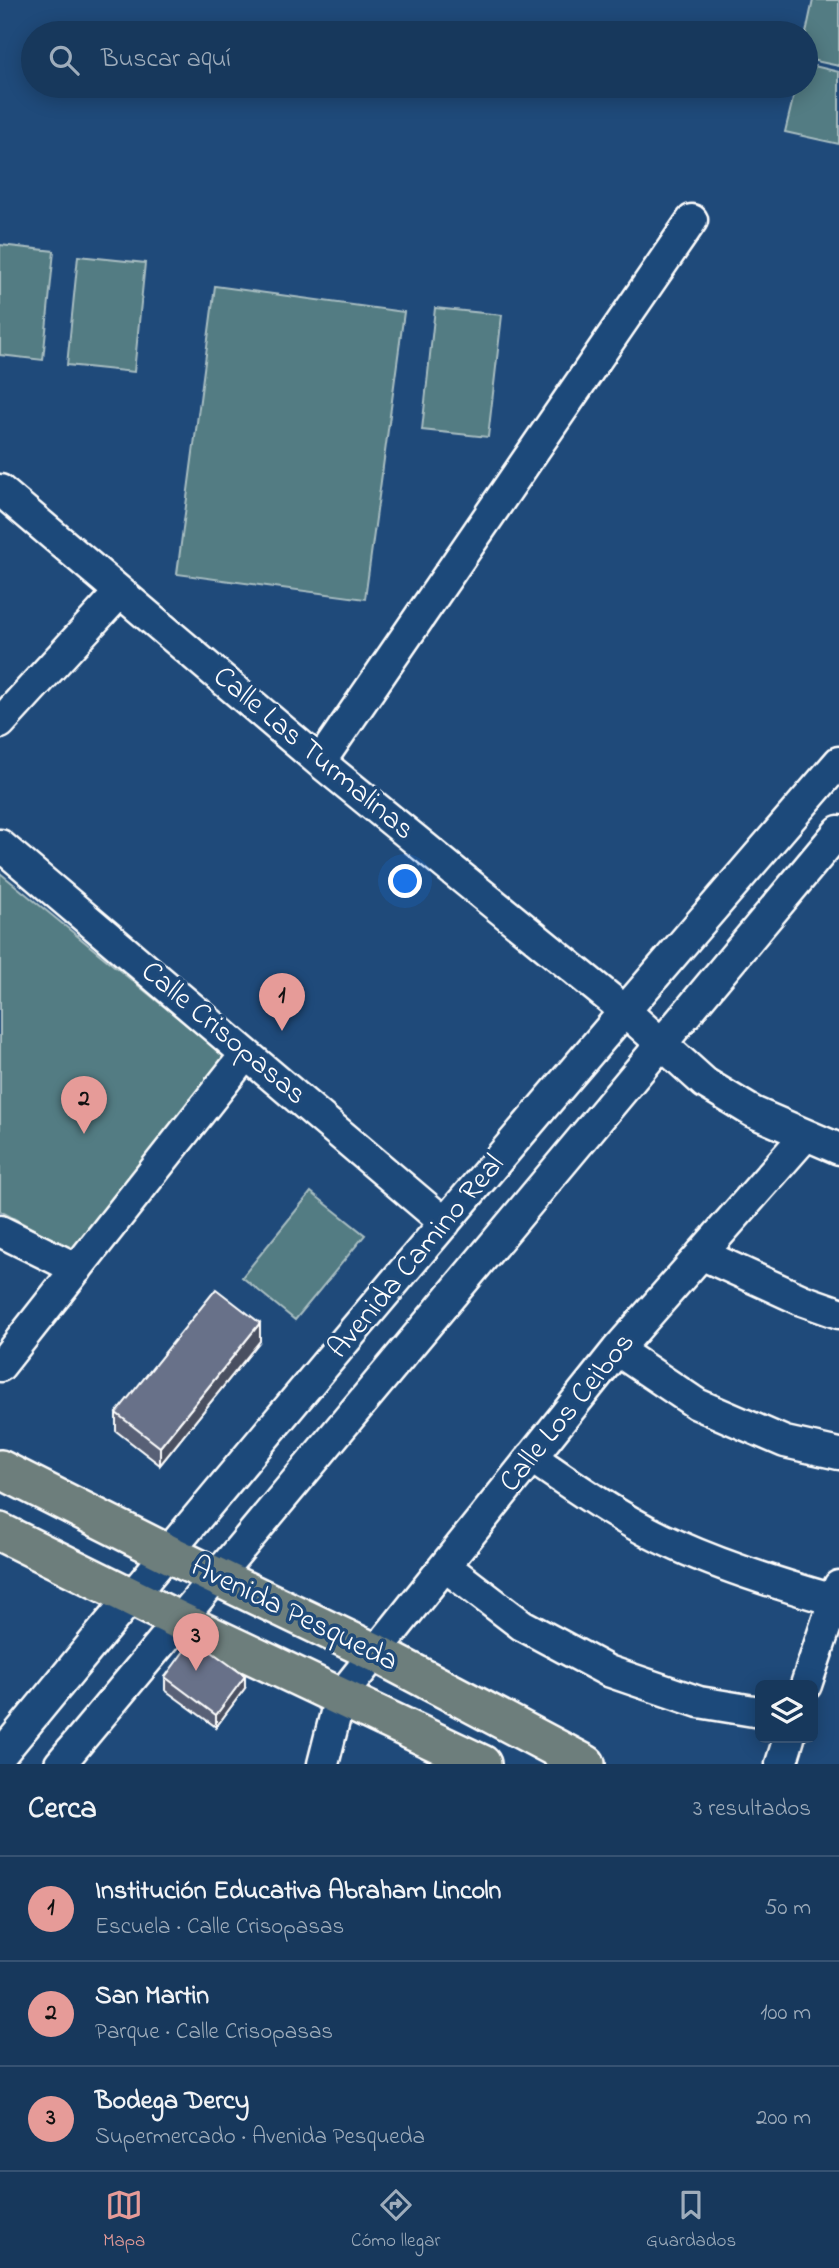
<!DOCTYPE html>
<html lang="es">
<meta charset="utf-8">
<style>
body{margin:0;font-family:"Indie Flower",sans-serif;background:#203f62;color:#f1f3f6}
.controls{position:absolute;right:21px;bottom:21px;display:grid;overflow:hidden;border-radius:10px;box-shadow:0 4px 18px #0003}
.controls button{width:63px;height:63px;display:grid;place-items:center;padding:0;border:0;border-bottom:2px solid #365272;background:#17385c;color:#f1f3f6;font:35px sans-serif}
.you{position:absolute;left:406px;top:882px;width:24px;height:24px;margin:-18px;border:5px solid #fff;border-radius:50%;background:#1a73e8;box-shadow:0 0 0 10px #1a73e833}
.badge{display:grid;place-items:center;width:46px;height:46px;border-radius:50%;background:#e69b98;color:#111;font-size:23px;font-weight:700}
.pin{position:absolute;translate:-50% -58px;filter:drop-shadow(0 2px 4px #0008)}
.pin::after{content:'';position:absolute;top:37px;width:24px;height:21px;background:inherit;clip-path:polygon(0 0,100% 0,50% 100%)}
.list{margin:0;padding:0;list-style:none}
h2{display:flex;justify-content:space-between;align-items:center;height:91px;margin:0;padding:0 28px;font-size:30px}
h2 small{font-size:23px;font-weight:400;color:#9eacbb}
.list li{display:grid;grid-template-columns:46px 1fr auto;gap:21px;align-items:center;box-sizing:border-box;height:105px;padding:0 28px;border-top:2px solid #365272}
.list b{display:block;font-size:26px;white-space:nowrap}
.list p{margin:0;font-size:23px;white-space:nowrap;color:#9eacbb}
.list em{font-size:23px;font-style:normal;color:#9eacbb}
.icon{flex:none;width:38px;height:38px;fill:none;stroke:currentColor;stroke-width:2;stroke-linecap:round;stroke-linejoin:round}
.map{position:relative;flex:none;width:839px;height:1764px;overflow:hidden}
.search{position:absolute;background:#17385c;box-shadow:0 4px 18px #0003;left:21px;right:21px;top:21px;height:77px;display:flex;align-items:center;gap:18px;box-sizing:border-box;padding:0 24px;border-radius:38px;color:#9eacbb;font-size:26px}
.sheet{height:406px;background:#17385c}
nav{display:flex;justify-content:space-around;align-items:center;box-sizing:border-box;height:98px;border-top:2px solid #365272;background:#17385c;font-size:19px;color:#9eacbb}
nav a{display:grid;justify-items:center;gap:4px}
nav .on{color:#e69b98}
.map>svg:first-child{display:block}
</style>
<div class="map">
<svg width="839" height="1764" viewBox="0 0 839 1764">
<rect width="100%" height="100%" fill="#1f4a7a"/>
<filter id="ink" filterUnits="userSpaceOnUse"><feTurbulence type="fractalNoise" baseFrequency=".0143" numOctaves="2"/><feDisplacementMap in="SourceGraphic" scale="14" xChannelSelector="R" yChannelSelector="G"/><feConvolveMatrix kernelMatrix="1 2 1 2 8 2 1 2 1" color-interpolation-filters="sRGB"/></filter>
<g filter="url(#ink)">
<path fill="#527b83" stroke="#a8bdc1" stroke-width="2" d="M 813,0 L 839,0 L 839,66 L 806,59 L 806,33 Z
M 806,64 L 839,72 L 839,144 L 785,132 L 796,86 L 806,86 Z
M 0,245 L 54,251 L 43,360 L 0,355 Z
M 78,256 L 145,263 L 134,372 L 67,365 Z
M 215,286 L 404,312 L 365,599 L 177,574 Z
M 435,308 L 502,315 L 488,437 L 422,430 Z
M 0,873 L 226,1057 L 78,1253 L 0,1211 Z
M 311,1192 L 365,1235 L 295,1320 L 242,1277 Z"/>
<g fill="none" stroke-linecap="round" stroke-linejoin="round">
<defs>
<path id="minor" d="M 0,490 L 320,762 L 624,1010 L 705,1083 L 753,1112 L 839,1149
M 0,723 L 120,592
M 320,762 L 692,220
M 0,845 L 445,1223
M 0,1231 L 77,1269
M 701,1254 L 802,1300 L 839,1313
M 617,1350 L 697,1404 L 785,1442 L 839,1454
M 0,1366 L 246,1054
M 531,1457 C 578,1489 625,1523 678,1546 C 729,1569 781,1585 834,1600
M 445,1566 L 522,1625 L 608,1671 L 699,1702 L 760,1712
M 806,1685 L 839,1586
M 0,1756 C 275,1421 555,1090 839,762
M 60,1764 L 839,831
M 323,1764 L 340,1697 L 617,1350 L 805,1136
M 781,1764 L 789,1738"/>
<path id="major" d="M 0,1469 L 167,1553 L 376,1653 L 586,1764
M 0,1532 L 180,1621 L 482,1764"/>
</defs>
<use href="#minor" stroke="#fff" stroke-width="35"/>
<use href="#major" stroke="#fff" stroke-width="42"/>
<use href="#minor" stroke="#1f4a7a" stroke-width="30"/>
<use href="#major" stroke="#6d7e7c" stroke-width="37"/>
</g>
<path fill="#596176" stroke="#fff" stroke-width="2" d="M 260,1341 L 160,1465 L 116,1431 L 116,1413 Z
M 165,1677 L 245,1688 L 216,1727 L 165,1690 Z"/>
<path fill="#494f60" stroke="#fff" stroke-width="2" d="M 260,1323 L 260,1341 L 160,1465 L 160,1447 Z
M 245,1676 L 245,1688 L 216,1727 L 216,1715 Z"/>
<path fill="#687189" stroke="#fff" stroke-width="2" d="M 216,1289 L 260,1323 L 160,1447 L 116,1413 Z
M 198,1642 L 245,1676 L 216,1715 L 165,1677 L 187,1647 Z"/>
</g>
<g text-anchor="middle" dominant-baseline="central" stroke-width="7" stroke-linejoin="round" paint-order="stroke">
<g font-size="30" fill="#fff" stroke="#1f4a7a">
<text transform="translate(313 754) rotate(40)">Calle Las Turmalinas</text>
<text transform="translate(223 1034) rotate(40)">Calle Crisopasas</text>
<text transform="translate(417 1257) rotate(-50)">Avenida Camino Real</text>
<text transform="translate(568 1413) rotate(-51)">Calle Los Ceibos</text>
<text transform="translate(294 1615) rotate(26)">Avenida Pesqueda</text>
</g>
</g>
</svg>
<div class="controls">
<button><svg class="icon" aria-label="layers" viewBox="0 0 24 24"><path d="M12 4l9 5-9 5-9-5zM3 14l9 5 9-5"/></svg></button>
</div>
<div class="you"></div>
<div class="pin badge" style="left:282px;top:1031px">1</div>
<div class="pin badge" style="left:84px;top:1134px">2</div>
<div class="pin badge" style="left:196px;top:1671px">3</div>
<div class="search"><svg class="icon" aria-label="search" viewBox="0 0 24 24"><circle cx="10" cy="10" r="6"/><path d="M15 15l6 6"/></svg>Buscar aquí</div>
</div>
<section class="sheet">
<h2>Cerca<small>3 resultados</small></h2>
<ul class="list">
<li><span class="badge">1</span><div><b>Institución Educativa Abraham Lincoln</b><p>Escuela · Calle Crisopasas</p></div><em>50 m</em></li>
<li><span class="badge">2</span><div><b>San Martin</b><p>Parque · Calle Crisopasas</p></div><em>100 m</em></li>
<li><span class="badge">3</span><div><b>Bodega Dercy</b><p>Supermercado · Avenida Pesqueda</p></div><em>200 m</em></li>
</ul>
</section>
<nav>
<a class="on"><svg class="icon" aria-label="map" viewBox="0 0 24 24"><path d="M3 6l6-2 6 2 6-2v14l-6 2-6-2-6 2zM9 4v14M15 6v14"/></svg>Mapa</a>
<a><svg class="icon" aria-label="directions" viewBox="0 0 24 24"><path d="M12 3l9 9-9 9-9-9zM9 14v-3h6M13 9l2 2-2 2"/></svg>Cómo llegar</a>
<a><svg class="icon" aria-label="saved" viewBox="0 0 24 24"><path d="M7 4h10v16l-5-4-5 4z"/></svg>Guardados</a>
</nav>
